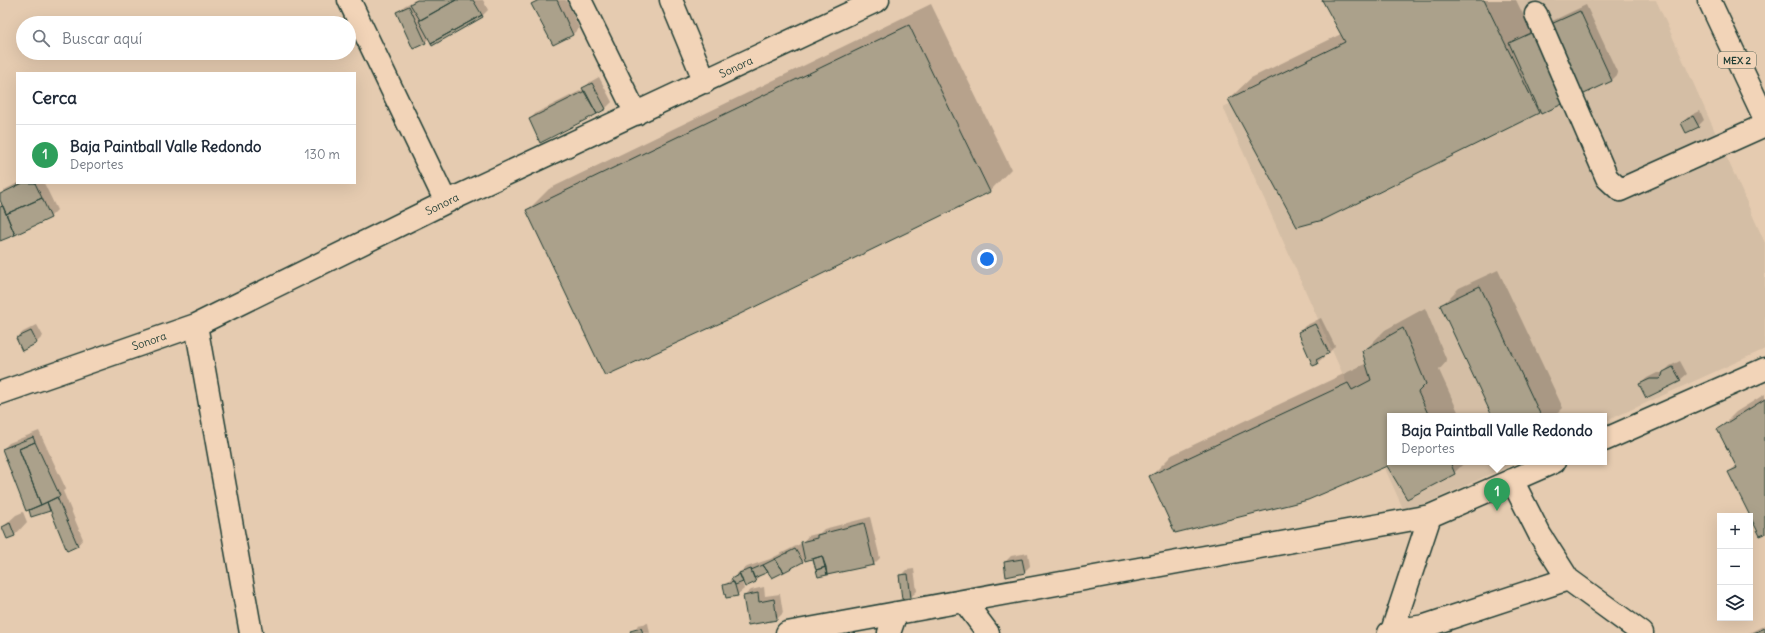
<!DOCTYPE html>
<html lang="es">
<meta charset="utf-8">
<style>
body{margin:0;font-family:Delius,sans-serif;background:#f2f2f3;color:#1f2937}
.controls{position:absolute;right:12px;bottom:12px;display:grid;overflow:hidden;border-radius:0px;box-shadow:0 4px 16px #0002}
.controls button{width:36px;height:36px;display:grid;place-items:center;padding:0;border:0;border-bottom:1px solid #e0e1e3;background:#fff;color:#1f2937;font:20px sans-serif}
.you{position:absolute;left:987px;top:259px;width:14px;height:14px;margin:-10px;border:3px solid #fff;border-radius:50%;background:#1a73e8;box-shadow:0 0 0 6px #1a73e833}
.badge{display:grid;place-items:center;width:26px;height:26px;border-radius:50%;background:#d1495b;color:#fff;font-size:13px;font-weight:700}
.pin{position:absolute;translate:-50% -33px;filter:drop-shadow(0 1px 2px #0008)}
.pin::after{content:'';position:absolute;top:21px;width:14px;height:12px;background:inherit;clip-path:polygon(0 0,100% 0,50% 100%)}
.popup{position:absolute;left:1387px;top:413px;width:220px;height:52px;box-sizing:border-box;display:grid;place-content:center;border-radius:0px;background:#fff;filter:drop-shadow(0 1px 3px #0005);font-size:13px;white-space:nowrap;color:#747a83}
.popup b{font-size:15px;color:#1f2937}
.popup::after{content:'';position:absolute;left:50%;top:100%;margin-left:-8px;border:8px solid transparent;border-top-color:#fff}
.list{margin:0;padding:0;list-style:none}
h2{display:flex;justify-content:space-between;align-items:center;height:52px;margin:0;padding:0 16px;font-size:17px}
h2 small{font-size:13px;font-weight:400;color:#747a83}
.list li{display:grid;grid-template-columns:26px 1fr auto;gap:12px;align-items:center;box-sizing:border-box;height:60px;padding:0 16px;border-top:1px solid #e0e1e3}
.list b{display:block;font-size:15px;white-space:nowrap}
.list p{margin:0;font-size:13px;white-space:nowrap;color:#747a83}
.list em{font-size:13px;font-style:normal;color:#747a83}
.icon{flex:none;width:22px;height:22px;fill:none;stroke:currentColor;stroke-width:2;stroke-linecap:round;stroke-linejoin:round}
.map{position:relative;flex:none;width:1765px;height:633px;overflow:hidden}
.search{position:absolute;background:#fff;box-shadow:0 4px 16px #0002;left:16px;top:16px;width:340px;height:44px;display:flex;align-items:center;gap:10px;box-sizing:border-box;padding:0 14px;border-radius:22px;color:#747a83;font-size:15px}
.panel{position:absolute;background:#fff;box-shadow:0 4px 16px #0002;left:16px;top:72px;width:340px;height:112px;border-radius:0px}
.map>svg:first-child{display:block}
</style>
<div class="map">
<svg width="1765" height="633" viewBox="0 0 1765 633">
<rect width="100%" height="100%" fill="#e5cbb0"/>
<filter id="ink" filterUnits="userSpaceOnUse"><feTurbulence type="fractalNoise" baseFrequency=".025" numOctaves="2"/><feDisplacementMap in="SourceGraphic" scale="8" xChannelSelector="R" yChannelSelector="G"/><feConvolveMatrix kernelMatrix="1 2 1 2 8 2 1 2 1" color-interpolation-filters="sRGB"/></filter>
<g filter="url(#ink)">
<path fill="#d4bea5" d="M 1458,0 L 1656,0 L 1765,243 L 1765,349 L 1604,422 L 1604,416 L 1390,416 L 1390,462 L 1517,462 L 1405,513 L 1223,107 Z"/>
<path fill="#0003" d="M 415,0 L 483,0 L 488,10 L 482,16 L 429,38 L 425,42 L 398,12 L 404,6 Z
M 537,0 L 566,0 L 579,28 L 573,34 L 554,44 L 533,4 Z
M 1323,0 L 1516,0 L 1531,31 L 1586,5 L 1618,74 L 1612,80 L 1538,113 L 1229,99 L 1251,78 L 1341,34 Z
M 931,4 L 1011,169 L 990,191 L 737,314 L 527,211 L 549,189 Z
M 599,77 L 612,102 L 605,109 L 530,119 L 536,113 L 584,89 L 590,82 Z
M 1700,111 L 1704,120 L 1698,126 L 1686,132 L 1682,123 L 1688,117 Z
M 18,183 L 44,183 L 57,210 L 50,217 L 0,240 L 0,204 L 3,203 L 0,195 L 6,189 Z
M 1498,270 L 1563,408 L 1555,416 L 1493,416 L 1441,306 L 1459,288 Z
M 1425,308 L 1447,361 L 1439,370 L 1460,416 L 1390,416 L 1390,462 L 1465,462 L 1454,473 L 1388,464 L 1150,477 L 1172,455 L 1367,363 L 1363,352 L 1385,330 Z
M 1321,318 L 1335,346 L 1329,353 L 1323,355 L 1324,357 L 1317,363 L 1299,332 L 1305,326 Z
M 37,325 L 43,336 L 37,342 L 17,338 L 23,332 Z
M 1680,361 L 1687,374 L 1680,380 L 1640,384 L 1647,378 L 1657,373 L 1663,373 L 1670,366 Z
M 1765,394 L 1765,533 L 1729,472 L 1737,465 L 1718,430 L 1736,412 Z
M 39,431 L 66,489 L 63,491 L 83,539 L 77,546 L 50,510 L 32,516 L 3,449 L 9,443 Z
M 23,512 L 27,522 L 15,535 L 8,538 L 3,527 L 16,515 Z
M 870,517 L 880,558 L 874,564 L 819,576 L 813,558 L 805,558 L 802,562 L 761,574 L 755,581 L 741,579 L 744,589 L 737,595 L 724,586 L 738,573 L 747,567 L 770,559 L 802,543 L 808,536 L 820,533 L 824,529 Z
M 1028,553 L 1030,566 L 1024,572 L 1005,562 L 1011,556 Z
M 914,569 L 917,591 L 911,597 L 900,576 L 906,570 Z
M 764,587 L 765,596 L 780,594 L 783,613 L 777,619 L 744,596 L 751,590 Z
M 648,623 L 650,633 L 632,633 L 638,625 Z
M 1765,625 L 1765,633 L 1749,633 Z"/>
<path fill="#aba18b" stroke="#1f3d34" d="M 417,0 L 456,0 L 420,20 L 410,4 Z
M 456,0 L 473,0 L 482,15 L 431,43 L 419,21 Z
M 539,0 L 557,0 L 573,35 L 553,45 L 531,4 Z
M 1322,0 L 1484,0 L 1539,113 L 1323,220 L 1297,227 L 1228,99 L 1345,42 Z
M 409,6 L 426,43 L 413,49 L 396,12 Z
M 1580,11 L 1612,81 L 1541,114 L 1509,43 Z
M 482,15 L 483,17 L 432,46 L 431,43 Z
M 909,25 L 990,192 L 738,315 L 605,376 L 526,210 Z
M 592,83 L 606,109 L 597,114 L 582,88 Z
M 585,91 L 597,114 L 540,143 L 529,119 Z
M 1693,116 L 1699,127 L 1686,133 L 1681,123 Z
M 23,183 L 35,183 L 42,198 L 6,214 L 0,200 L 0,194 Z
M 42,198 L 51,218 L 15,235 L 6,214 Z
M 3,206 L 15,235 L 0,241 L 0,207 Z
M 1480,286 L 1541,416 L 1492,416 L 1440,305 Z
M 1315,324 L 1329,353 L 1316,360 L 1318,364 L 1313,366 L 1298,332 Z
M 1403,328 L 1426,384 L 1418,392 L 1429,416 L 1390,416 L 1390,462 L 1450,462 L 1455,474 L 1407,499 L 1387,466 L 1308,500 L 1175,533 L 1149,476 L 1348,383 L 1352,390 L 1371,380 L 1362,351 Z
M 31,331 L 37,343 L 22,351 L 16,338 Z
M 1673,367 L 1681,381 L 1646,398 L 1639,384 L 1650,379 L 1659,379 L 1662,376 L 1663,372 Z
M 1765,399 L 1765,534 L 1760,536 L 1728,472 L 1737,468 L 1717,429 Z
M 33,437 L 35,442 L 19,449 L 41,505 L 26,511 L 2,449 Z
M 35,442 L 60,496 L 41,505 L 19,449 Z
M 57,497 L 78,546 L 67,551 L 47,502 Z
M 47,502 L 50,511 L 31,517 L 29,510 Z
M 10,523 L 15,536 L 7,539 L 2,527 Z
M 864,523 L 874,565 L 827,575 L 822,556 L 805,561 L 801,542 L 817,538 L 817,535 Z
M 795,549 L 803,562 L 784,572 L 775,559 Z
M 822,556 L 826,567 L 816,570 L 813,559 Z
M 775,559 L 784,572 L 772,578 L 763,565 Z
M 1022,559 L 1025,573 L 1006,577 L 1004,562 Z
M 763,565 L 768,572 L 754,578 L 751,570 Z
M 826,567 L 827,575 L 818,577 L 816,570 Z
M 751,569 L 756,582 L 745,587 L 739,573 Z
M 740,574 L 743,582 L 735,585 L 731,579 Z
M 908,574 L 911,598 L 902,599 L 899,575 Z
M 734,582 L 738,596 L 726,598 L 723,585 Z
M 758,593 L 759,602 L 774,599 L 777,620 L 748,625 L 743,596 Z
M 641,628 L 643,633 L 631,633 L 630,631 Z
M 1765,628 L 1765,633 L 1754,633 Z"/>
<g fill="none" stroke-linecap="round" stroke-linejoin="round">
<defs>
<path id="minor" d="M 349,0 L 446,202
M 580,0 L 636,114
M 671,0 L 705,82
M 1536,14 L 1607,178 L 1620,190 L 1765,125
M 196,325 L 251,633
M 0,393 L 196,325 L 446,202 L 878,0
M 1604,440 L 1765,369
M 1512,480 L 1540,535 L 1568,579 L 1642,633
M 964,601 L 988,633
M 787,633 L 1430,516 L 1554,462
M 889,633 L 896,613
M 1389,633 L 1392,631 L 1430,516
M 1392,633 L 1392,631 L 1425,626 L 1568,579"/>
<path id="major" d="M 1709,0 L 1765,119"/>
</defs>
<use href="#minor" stroke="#1f3d34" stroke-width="25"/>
<use href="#major" stroke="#1f3d34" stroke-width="25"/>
<use href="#minor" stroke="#f2d4b8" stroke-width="22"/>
<use href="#major" stroke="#f2d4b8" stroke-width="22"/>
</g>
</g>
<g text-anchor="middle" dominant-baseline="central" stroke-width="3" stroke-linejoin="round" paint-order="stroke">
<rect fill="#f2d4b8" stroke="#5e6a5c" stroke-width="1" x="1718" y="52" width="38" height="16" rx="3"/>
<g font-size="10" font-weight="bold" fill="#1f3d34">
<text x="1737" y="60">MEX 2</text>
</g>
<g font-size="11" fill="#1f3d34" stroke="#f2d4b8">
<text transform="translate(736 67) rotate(-25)">Sonora</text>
<text transform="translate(442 204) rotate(-26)">Sonora</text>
<text transform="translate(149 341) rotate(-19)">Sonora</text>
</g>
</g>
</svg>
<div class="controls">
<button>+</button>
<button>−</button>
<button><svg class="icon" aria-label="layers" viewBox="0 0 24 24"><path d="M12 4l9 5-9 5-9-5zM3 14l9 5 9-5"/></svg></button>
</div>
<div class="you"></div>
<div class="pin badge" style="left:1497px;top:511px;background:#2e9e5b">1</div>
<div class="popup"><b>Baja Paintball Valle Redondo</b>Deportes</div>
<div class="search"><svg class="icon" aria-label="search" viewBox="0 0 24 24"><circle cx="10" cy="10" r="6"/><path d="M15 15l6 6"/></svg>Buscar aquí</div>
<section class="panel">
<h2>Cerca<small></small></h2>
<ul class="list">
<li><span class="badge" style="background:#2e9e5b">1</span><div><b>Baja Paintball Valle Redondo</b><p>Deportes</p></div><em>130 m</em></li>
</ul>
</section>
</div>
